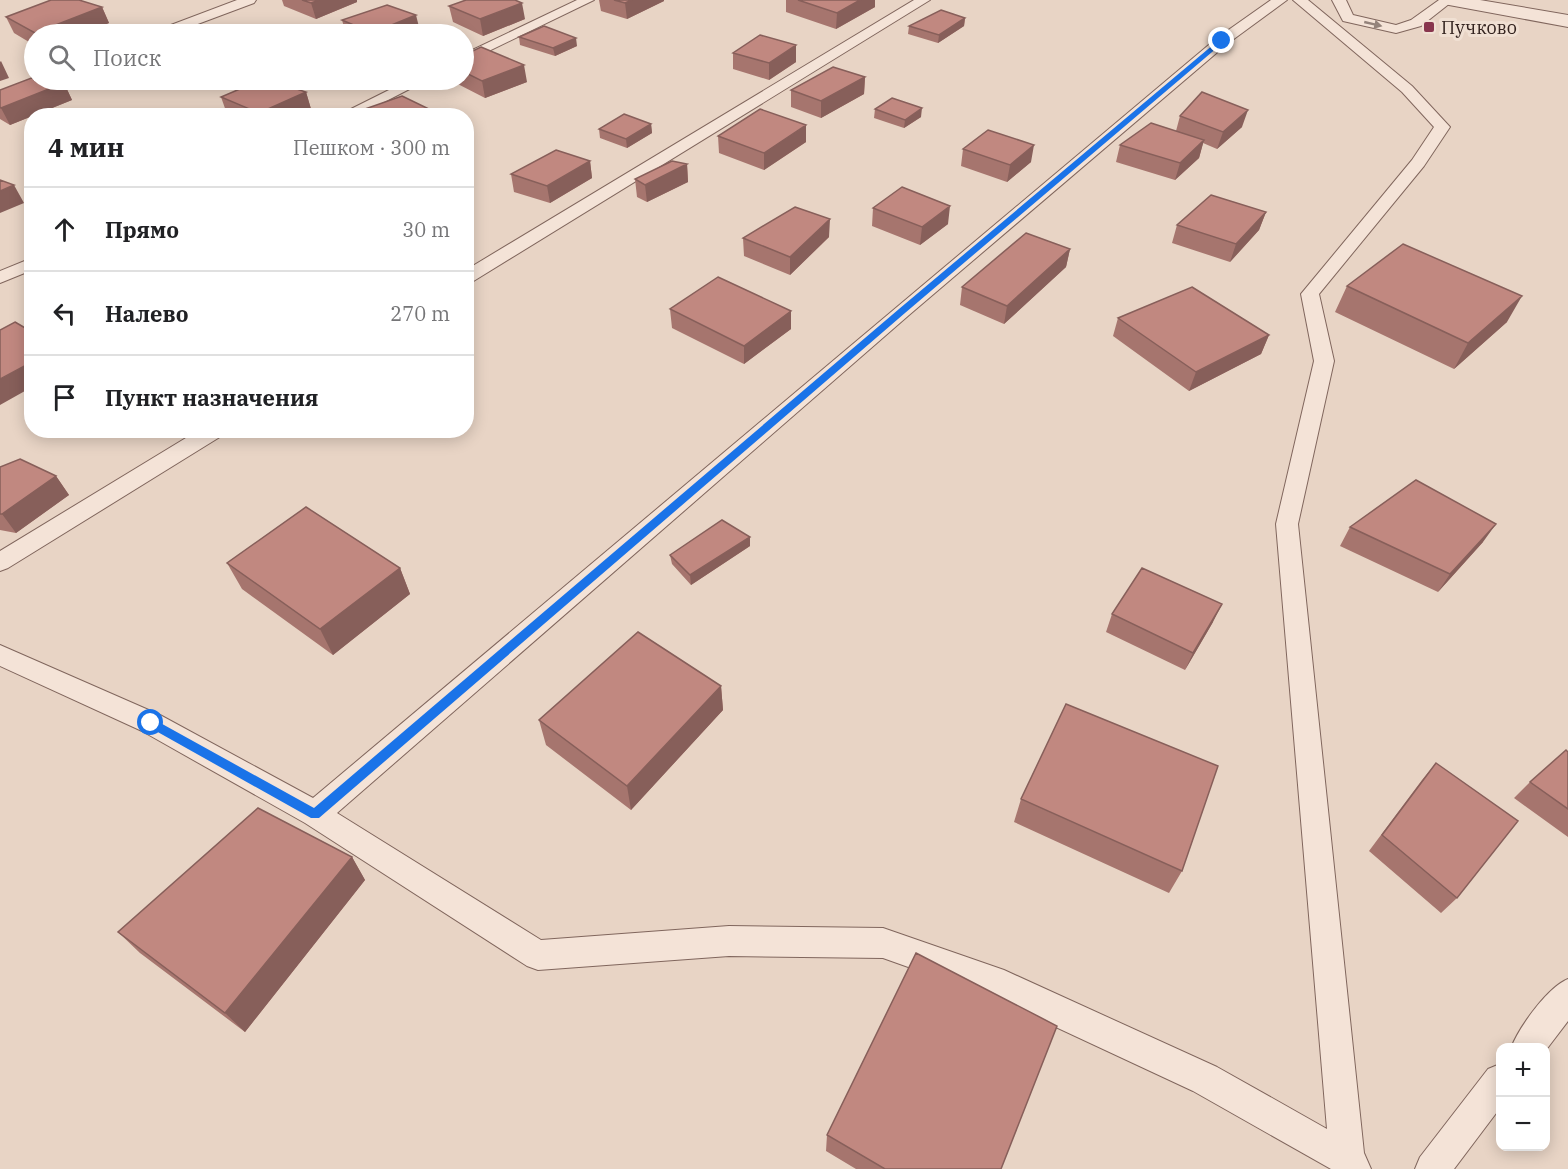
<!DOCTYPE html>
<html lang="ru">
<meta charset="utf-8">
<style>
body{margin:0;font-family:"IBM Plex Serif",serif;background:#f6f6f6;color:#202124}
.controls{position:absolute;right:18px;bottom:18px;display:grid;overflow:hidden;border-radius:12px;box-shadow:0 3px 15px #0003}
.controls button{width:54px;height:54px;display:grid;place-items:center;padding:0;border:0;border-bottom:2px solid #e0e0e0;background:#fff;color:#202124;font:30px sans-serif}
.stop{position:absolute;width:18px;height:18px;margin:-14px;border:4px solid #1a73e8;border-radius:50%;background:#fff}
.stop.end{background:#1a73e8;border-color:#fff;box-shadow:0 2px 6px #0008}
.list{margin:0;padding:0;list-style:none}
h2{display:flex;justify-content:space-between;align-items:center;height:78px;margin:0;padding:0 24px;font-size:26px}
h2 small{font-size:20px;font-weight:400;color:#757577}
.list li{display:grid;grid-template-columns:39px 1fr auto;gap:18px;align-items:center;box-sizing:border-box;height:84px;padding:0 24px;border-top:2px solid #e0e0e0}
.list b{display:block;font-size:22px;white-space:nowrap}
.list em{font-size:20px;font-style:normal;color:#757577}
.icon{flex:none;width:33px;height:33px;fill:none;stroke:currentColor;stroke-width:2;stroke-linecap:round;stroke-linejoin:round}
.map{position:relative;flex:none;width:1568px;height:1169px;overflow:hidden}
.search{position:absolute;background:#fff;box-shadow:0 3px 15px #0003;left:24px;top:24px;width:450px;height:66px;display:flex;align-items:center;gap:15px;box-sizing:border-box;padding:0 21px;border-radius:33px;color:#757577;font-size:22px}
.panel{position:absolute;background:#fff;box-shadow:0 3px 15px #0003;left:24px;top:108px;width:450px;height:330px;border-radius:24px}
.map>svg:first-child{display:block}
</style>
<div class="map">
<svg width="1568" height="1169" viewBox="0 0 1568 1169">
<rect width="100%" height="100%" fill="#e8d4c5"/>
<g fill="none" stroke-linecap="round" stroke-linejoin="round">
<defs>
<path id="service" d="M 237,0 L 256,0 L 254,3 L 171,34 L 153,34 L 155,31 Z
M 577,0 L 594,0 L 464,63 L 464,54 Z
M 914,0 L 930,0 L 472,282 L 466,283 L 466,270 Z
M 1271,0 L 1287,0 L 1227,44 L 909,315 L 337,813 L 541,940 L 729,926 L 883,928 L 1004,970 L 1217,1067 L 1327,1129 L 1276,524 L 1314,361 L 1301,294 L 1412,160 L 1434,127 L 1402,92 L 1293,0 L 1308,0 L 1412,86 L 1450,127 L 1424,166 L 1319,294 L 1334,361 L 1298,524 L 1364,1153 L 1371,1169 L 1331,1169 L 1193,1091 L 987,995 L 883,958 L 729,956 L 538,970 L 527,966 L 305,823 L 142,731 L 0,666 L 0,645 L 160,715 L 313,798 L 1217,38 Z
M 1332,0 L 1346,0 L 1353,15 L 1396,25 L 1411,20 L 1439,0 L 1454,0 L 1421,26 L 1396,33 L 1343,21 Z
M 409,80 L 427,80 L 357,116 L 337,116 Z
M 32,258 L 32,270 L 0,283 L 0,271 Z
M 199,430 L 226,430 L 223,435 L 8,568 L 0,571 L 0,551 Z
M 1568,979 L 1568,1021 L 1546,1050 L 1546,1048 L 1511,1048 C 1519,1027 1548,987 1568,979 Z
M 1500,1064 L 1500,1108 L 1454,1169 L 1415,1169 L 1420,1157 L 1488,1069 Z"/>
<path id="minor" d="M 1440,0 L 1480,0 L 1568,15 L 1568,27 L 1449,5 L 1443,4 Z"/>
</defs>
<use href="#service" stroke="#80665d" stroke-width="2"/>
<use href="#minor" stroke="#80665d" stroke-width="2"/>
<use href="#service" fill="#f4e3d7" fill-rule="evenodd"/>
<use href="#minor" fill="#f4e3d7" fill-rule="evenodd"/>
</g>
<path fill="#a6756e" d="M 282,0 L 357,0 L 357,2 L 316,19 L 284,6 Z
M 599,0 L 664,0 L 664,1 L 627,19 L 601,11 Z
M 786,0 L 875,0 L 875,7 L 836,29 L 786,12 Z
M 449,6 L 525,19 L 483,36 L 453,22 Z
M 102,7 L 109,23 L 81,34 L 34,34 L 34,45 L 14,33 L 6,17 Z
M 965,18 L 964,26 L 938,43 L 908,34 L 909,26 Z
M 342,20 L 420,31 L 411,34 L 346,34 Z
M 519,37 L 577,46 L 555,56 L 520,45 Z
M 733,53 L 796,62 L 769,80 L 733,69 Z
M 464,55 L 527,82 L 485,98 L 450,80 L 464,80 Z
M 865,77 L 864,94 L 821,118 L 791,107 L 791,90 Z
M 64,83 L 72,100 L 10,125 L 0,119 L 0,90 Z
M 306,92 L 311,109 L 298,116 L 231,116 L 227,114 L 221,97 Z
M 365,109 L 430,116 L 367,116 Z
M 875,109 L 921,117 L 904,128 L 874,118 Z
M 1180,116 L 1242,127 L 1217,149 L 1203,143 L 1199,158 L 1175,180 L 1116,162 L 1120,145 L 1176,131 Z
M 651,124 L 652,133 L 627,148 L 600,138 L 599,129 Z
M 718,136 L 806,142 L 764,170 L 719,153 Z
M 963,149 L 1031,162 L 1007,182 L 961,166 Z
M 590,161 L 592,178 L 550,203 L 514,192 L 511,174 Z
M 687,164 L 688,182 L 647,202 L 637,197 L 635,179 Z
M 873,208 L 948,224 L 920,245 L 872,226 Z
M 1266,212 L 1259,230 L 1230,262 L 1172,243 L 1177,225 Z
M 829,237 L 790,275 L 744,256 L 743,238 Z
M 1070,249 L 1066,267 L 1004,324 L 960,305 L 962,287 Z
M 1347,286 L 1507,322 L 1454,369 L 1335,312 Z
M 670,309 L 791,311 L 791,329 L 744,364 L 672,328 Z
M 1118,318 L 1269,335 L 1261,354 L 1189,391 L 1113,336 Z
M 0,467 L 56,476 L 69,495 L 16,533 L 0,530 Z
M 1350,527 L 1483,542 L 1438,592 L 1340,546 Z
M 750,546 L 691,585 L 672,564 L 670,555 Z
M 227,563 L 400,568 L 410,594 L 333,655 L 242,589 Z
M 1112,614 L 1213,622 L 1185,670 L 1106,632 Z
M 721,686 L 723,710 L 631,810 L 546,745 L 539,720 Z
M 1568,752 L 1568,837 L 1514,798 L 1530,782 Z
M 1436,763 L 1457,898 L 1441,913 L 1369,851 L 1422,780 Z
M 1021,799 L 1182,871 L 1169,893 L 1014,822 Z
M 352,857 L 365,880 L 245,1032 L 140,953 L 118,932 Z
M 827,1135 L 1001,1169 L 856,1169 L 826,1151 Z"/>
<path fill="#875f5a" d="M 319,0 L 357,0 L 357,2 L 316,19 L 311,3 Z
M 632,0 L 664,0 L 664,1 L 627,19 L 625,3 Z
M 860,0 L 875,0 L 875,7 L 836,29 L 837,13 Z
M 522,3 L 525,19 L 483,36 L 480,19 Z
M 102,7 L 109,23 L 81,34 L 36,34 L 35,33 Z
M 416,15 L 420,31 L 411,34 L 373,34 L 372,33 Z
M 965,18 L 964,26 L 938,43 L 939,35 Z
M 576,38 L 577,46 L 555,56 L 553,48 Z
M 796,45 L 796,62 L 769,80 L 769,63 Z
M 1,61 L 9,78 L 0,81 L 0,62 Z
M 524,65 L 527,82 L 485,98 L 482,81 Z
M 865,77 L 864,94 L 821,118 L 821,101 Z
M 64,83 L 72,100 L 10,125 L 1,108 Z
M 306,92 L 311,109 L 298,116 L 260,116 L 259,113 Z
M 922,108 L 921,117 L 904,128 L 905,120 Z
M 429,109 L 430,116 L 416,116 Z
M 1248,110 L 1242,127 L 1217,149 L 1223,132 Z
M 651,124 L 652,133 L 627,148 L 626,139 Z
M 806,125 L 806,142 L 764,170 L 764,153 Z
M 1204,140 L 1199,158 L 1175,180 L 1180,163 Z
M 1034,145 L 1031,162 L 1007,182 L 1010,165 Z
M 590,161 L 592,178 L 550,203 L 547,186 Z
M 687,164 L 688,182 L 647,202 L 645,185 Z
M 14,185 L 24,203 L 0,213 L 0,191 Z
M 950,206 L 948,224 L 920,245 L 922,227 Z
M 1266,212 L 1259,230 L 1230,262 L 1236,244 Z
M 830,219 L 829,237 L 790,275 L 790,257 Z
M 1070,249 L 1066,267 L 1004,324 L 1007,306 Z
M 1522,296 L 1507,322 L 1454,369 L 1468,343 Z
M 791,311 L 791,329 L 744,364 L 744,346 Z
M 1269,335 L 1261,354 L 1189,391 L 1196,372 Z
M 32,362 L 32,387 L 0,405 L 0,379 Z
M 466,380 L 469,390 L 466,392 Z
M 56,476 L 69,495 L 16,533 L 2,514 Z
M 1496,524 L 1483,542 L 1438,592 L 1450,574 Z
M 750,537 L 750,546 L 691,585 L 690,575 Z
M 400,568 L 410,594 L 333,655 L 320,629 Z
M 1222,604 L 1213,622 L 1185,670 L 1193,653 Z
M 721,686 L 723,710 L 631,810 L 627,786 Z
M 352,857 L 365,880 L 245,1032 L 225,1013 Z"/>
<path fill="#c18880" stroke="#875f5a" stroke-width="1.5" d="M 51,0 L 79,0 L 102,7 L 35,33 L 6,17 Z
M 302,0 L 319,0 L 311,3 Z
M 466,0 L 515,0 L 522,3 L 480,19 L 449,6 Z
M 614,0 L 632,0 L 625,3 Z
M 798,0 L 860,0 L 837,13 Z
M 387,5 L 416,15 L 372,33 L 342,20 Z
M 941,10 L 965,18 L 939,35 L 909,26 Z
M 544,26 L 576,38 L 553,48 L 519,37 Z
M 760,35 L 796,45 L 769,63 L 733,53 Z
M 481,47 L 524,65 L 482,81 L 464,72 L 464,55 Z
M 833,67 L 865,77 L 821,101 L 791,90 Z
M 34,77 L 34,80 L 57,80 L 64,83 L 1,108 L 0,107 L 0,90 Z
M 261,80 L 269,80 L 306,92 L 259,113 L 221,97 Z
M 1202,92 L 1248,110 L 1223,132 L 1180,116 Z
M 402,96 L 429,109 L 416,116 L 375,116 L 365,109 Z
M 892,98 L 922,108 L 905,120 L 875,109 Z
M 760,109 L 806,125 L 764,153 L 718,136 Z
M 624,114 L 651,124 L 626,139 L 599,129 Z
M 1151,123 L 1204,140 L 1180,163 L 1120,145 Z
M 988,130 L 1034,145 L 1010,165 L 963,149 Z
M 556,150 L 590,161 L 547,186 L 511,174 Z
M 672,161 L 687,164 L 645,185 L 635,179 Z
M 0,180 L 14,185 L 0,191 Z
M 902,187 L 950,206 L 922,227 L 873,208 Z
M 1211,195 L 1266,212 L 1236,244 L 1177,225 Z
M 795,207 L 830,219 L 790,257 L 743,238 Z
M 1026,233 L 1070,249 L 1007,306 L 962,287 Z
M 1403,244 L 1522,296 L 1468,343 L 1347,286 Z
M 718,277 L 791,311 L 744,346 L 670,309 Z
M 1192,287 L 1269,335 L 1196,372 L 1118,318 Z
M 15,322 L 32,332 L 32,362 L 0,379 L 0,330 Z
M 20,459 L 56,476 L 2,514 L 0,514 L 0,467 Z
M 1416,480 L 1496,524 L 1450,574 L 1350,527 Z
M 306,507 L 400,568 L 320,629 L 227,563 Z
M 722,520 L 750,537 L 690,575 L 670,555 Z
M 1142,568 L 1222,604 L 1193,653 L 1112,614 Z
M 638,632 L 721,686 L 627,786 L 539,720 Z
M 1066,704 L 1218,766 L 1182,871 L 1021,799 Z
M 1566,750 L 1568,752 L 1568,809 L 1530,782 Z
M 1436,763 L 1518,821 L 1457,898 L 1382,835 Z
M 258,808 L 352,857 L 225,1013 L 118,932 Z
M 916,953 L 1057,1026 L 1001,1169 L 885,1169 L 827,1135 Z"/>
<defs><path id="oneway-solid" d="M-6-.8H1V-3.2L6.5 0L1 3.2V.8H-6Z" transform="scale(1.5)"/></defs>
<use fill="#94837b" href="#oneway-solid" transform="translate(1373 24) rotate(13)"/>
<path fill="#1a73e8" d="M 1220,39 L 1225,41 L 905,313 L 319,818 L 311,818 L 147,726 L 147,720 L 155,720 L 314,808 L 899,309 Z"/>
<rect fill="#88354d" stroke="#f0e0d3" stroke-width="2" x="1423" y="21" width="12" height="12" rx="3"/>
<g text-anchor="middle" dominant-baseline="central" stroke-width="6" stroke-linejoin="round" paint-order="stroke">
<g font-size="18" fill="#33231f" stroke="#f0e0d3" text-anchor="start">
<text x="1441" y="27">Пучково</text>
</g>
</g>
</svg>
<div class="controls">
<button>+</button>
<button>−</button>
</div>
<div class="stop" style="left:151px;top:723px"></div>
<div class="stop end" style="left:1222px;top:41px"></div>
<div class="search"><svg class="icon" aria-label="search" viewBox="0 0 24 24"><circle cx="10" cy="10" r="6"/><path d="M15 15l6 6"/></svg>Поиск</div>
<section class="panel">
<h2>4 мин<small>Пешком · 300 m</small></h2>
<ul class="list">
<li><svg class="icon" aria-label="ahead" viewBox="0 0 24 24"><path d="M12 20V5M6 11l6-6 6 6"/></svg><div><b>Прямо</b></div><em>30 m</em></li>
<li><svg class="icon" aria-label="left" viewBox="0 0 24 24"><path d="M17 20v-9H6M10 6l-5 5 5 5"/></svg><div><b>Налево</b></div><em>270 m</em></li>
<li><svg class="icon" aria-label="arrive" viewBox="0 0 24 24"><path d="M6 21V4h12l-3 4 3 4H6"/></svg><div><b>Пункт назначения</b></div></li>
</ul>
</section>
</div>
